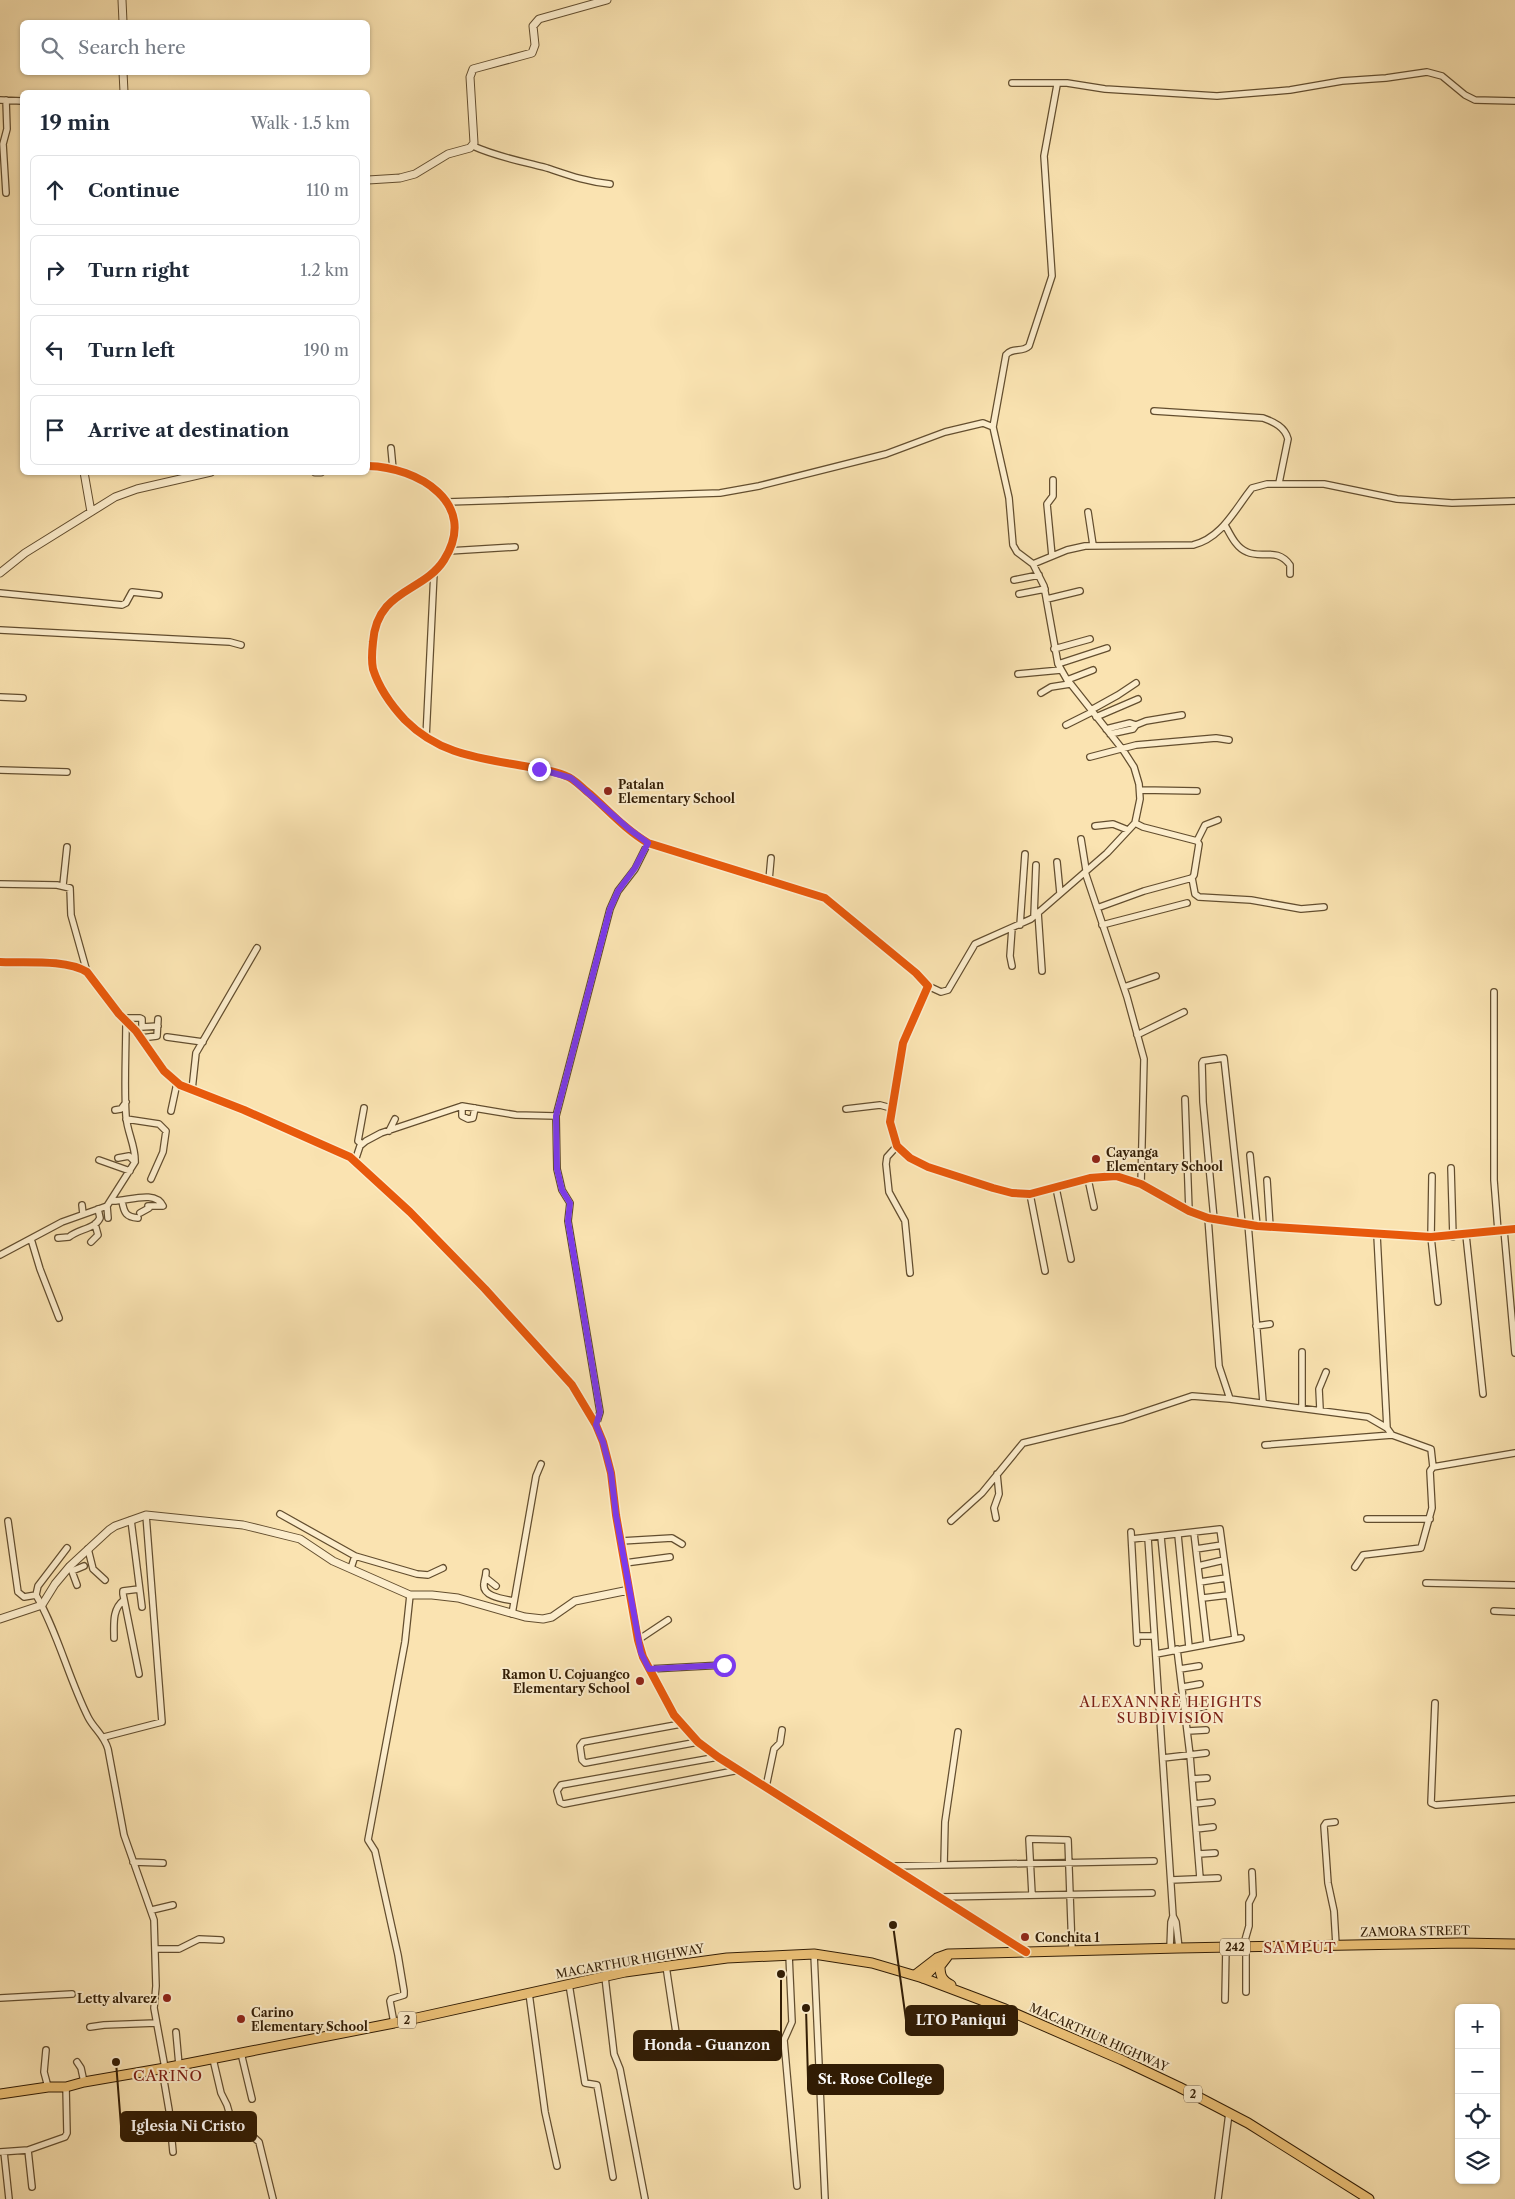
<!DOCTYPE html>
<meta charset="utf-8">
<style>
body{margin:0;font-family:"Libre Caslon Text",serif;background:#f6f6f7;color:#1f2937}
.controls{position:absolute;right:15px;bottom:15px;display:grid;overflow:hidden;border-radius:8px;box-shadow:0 1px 4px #0004}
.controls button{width:45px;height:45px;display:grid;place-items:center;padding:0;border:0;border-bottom:1px solid #e0e1e3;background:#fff;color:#1f2937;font:25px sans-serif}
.stop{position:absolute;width:15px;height:15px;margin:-11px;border:4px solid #7c3aed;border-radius:50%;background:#fff}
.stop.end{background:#7c3aed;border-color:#fff;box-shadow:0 1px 5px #0008}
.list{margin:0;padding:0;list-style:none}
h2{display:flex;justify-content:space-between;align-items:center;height:65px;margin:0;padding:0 20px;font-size:21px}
h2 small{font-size:16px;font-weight:400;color:#747a83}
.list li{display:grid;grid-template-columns:32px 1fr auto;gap:15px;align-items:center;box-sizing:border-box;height:70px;margin:0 10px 10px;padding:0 10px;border:1px solid #e0e1e3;border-radius:8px}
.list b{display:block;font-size:19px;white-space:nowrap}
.list em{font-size:16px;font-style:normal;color:#747a83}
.icon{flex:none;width:28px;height:28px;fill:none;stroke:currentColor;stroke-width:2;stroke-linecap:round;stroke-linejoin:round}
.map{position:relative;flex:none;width:1515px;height:2199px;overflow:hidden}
.search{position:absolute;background:#fff;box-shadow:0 1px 4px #0004;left:20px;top:20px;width:350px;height:55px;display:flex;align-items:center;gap:12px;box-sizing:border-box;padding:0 18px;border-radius:8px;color:#747a83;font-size:19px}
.panel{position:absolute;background:#fff;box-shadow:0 1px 4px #0004;left:20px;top:90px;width:350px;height:385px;border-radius:8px}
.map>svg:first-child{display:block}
</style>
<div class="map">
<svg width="1515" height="2199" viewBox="0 0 1515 2199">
<rect width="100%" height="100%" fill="#fae3b1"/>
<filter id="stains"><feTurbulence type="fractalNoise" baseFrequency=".004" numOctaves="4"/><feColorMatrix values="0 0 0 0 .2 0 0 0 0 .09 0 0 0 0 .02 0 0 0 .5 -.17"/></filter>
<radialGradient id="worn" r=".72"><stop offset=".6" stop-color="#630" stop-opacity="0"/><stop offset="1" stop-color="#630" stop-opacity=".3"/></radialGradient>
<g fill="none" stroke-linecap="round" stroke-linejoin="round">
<defs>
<path id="minor" d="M 1012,83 L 1067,83 L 1105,89 L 1217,96 L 1290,90 L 1342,81 L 1386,78 L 1427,72 L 1442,76 L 1465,95 L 1475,100 L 1515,101
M 0,100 L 22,101
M 6,100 L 7,129 L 3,144 L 6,193
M 473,146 C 497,157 521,161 547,168 C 568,175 587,182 610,184
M 1154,411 L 1263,418 C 1274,422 1285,427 1288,439 L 1279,483
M 993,427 L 1006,355 C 1012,347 1022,353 1029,346 L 1052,276 L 1044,156 L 1057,85
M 391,448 L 393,469
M 447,502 L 720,493 L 759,486 L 886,454 L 945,432 L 983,423 L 993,427 L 1009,498 L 1013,545 L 1017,552 L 1033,564 L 1044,586 L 1058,664 L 1066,678 L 1123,750 L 1134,767 L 1139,784 L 1140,799 L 1135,823 L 1107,853 L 1031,919 L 975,944 L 948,990 L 941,992 L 928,986
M 1088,512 L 1093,545
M 1225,525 C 1230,534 1236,548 1247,552 C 1262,559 1277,547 1290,565 L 1290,574
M 449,551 L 515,547
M 1052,556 L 1047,504 L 1053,496 L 1053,480
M 1033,564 L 1067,550 L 1085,546 L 1193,545 C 1222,538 1235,509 1252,488 L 1267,484 L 1324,484 L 1397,499 L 1452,503 L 1515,501
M 1014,580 L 1039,575
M 0,593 L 122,605 L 126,603 L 132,592 L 159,595
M 1019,594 L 1045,589
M 1047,599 L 1080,591
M 0,630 L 230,642 L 241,645
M 1054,649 L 1090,639
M 1058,664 L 1107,648
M 1018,674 L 1061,670
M 1067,680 L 1093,670
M 1041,693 L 1051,687 L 1070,684
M 0,697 L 23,698
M 1091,710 L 1118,695 L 1136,683
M 1096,717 L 1138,699
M 1066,725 L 1092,712
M 1106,729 L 1130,723 L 1136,725
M 1110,734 L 1133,729 L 1136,725 L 1146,721 L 1182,715
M 426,738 L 434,572
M 1090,757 L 1136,745 L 1216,738 L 1229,740
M 0,770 L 67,772
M 1141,790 L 1197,791
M 1095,826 L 1113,824 L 1128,830
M 1081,839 L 1086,870
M 1197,841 L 1205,825 L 1218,820
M 1057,862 L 1060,893
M 1085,872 L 1127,997 L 1144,1059 L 1141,1184
M 1192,878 L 1195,894 L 1199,897 L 1251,900 L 1301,909 L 1324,907
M 769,880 L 771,858
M 0,884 L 57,885 L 70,888 L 71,915 L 87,972
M 63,885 L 67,847
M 1097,908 L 1144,891 L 1192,878 L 1194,875 L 1199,844 L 1197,841 L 1143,827 L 1135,823
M 1038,912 L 1042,971
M 1034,916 L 1036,865
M 1020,925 L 1025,854
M 1102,925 L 1187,903
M 1012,966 L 1010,956 L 1012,928
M 1124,987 L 1156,976
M 1494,992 L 1494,1180 L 1498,1231
M 123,1018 L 140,1018 L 142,1019 L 142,1027 L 158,1026
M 1137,1035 L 1184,1012
M 167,1037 L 203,1042
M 141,1038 L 157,1036 L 158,1019
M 192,1090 L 196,1053 L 257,948
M 1185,1099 L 1189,1211
M 462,1106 L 462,1116 L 468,1119 L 473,1118 L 475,1108
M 846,1109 L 880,1105 L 891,1108
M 115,1110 L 121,1109 L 126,1102
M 171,1111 L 177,1083
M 556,1116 L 557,1169 L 562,1190 L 570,1203 L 568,1221 L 600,1412 L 596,1425
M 126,1119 L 159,1124 L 166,1131 L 163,1152 L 151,1179
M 389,1131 L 395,1119
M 362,1144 L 358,1141 L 364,1108
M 897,1146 L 887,1157 L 886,1164 L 889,1192 L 905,1221 L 910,1273
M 1250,1155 L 1257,1226
M 118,1158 L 129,1156 L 135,1162
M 99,1160 L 130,1171
M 355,1161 L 360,1146 L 366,1141 L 381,1133 L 462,1106 L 516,1115 L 556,1116 L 610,909 L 618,891 L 635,869 L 648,843
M 1451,1168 L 1453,1237
M 1432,1176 L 1431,1237 L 1438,1302
M 1088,1179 L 1094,1207
M 1267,1180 L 1270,1227
M 1056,1188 L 1071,1259
M 1030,1194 L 1045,1271
M 112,1201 C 126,1202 155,1189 163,1206 L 148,1206
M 122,1201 C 124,1213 126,1217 138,1218
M 82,1205 L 83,1214
M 107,1206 L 108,1218
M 140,1213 L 149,1208
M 1214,1219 L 1203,1102 L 1202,1063 L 1203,1061 L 1224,1058 L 1242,1223
M 1248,1224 L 1263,1402
M 1504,1230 L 1515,1353
M 1377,1235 L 1387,1428
M 1466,1235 L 1483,1394
M 58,1238 L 69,1237 C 78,1229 95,1229 100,1218 L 98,1209
M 31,1239 L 40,1269 L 59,1318
M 91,1242 L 98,1235 L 95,1224
M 0,1255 L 62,1222 L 107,1206 L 135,1162 C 136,1147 127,1132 126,1116 C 124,1085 126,1053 126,1021
M 1256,1326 L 1270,1324
M 1230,1399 L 1368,1417 L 1387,1428 L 1392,1435 L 1431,1449 L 1433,1467 L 1515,1453
M 1302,1407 L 1302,1352
M 1320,1409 L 1319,1389 L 1326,1372
M 1265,1445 L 1392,1435
M 280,1514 L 355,1556 L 417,1574 L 428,1575 L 443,1568
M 996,1518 L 994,1508 L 999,1494 L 997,1474
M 1367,1519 L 1430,1519
M 131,1520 L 142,1607
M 8,1521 L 18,1592 L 24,1597 L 36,1595
M 951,1521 L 982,1493 L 1023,1443 L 1123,1419 L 1192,1396 L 1230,1399 L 1219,1366 L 1208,1218
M 1131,1532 L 1137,1643
M 1194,1533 L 1207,1644
M 1178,1535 L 1189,1647
M 1161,1537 L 1172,1650
M 1148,1538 L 1173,1916 L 1176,1922 L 1179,1948
M 1132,1539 L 1220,1529 L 1235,1639
M 621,1541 L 672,1538 L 682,1544
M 67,1548 L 38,1586 L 36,1595 C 58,1633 68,1677 88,1717 C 94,1729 104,1735 108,1749 L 124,1835 L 154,1920 L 156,1986 L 154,2008 L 165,2068
M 88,1549 L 93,1569 L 105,1580
M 1196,1549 L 1222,1545
M 625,1563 L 670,1557
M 70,1566 L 77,1585
M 1198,1566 L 1224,1560
M 1355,1567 L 1363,1555 L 1421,1548 L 1432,1508 L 1430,1471 L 1433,1467
M 351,1568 L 355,1556
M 72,1571 L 84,1566
M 486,1572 C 486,1577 484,1580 484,1584 C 482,1597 505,1599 514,1601
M 486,1578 L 496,1586
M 1200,1582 L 1226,1578
M 1426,1583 L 1515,1585
M 1203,1598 L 1228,1595
M 1494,1611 L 1515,1612
M 512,1614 L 536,1476 L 541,1464
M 1137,1636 L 1154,1636
M 114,1638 C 114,1624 112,1609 124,1600
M 638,1640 L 668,1620
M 1177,1649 L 1190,1755 L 1200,1878
M 1156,1654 L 1241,1638
M 649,1669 L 724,1665
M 1180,1669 L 1199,1666
M 139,1674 L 123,1594 L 123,1591 L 139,1589
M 1183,1687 L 1200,1684
M 1435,1703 L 1431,1803 L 1436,1805 L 1515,1799
M 1185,1709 L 1204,1707
M 681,1724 L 583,1742 L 580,1746 L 582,1760 L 585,1763 L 698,1742
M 1188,1731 L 1206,1730
M 104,1737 L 162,1722 L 146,1515
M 718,1757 L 561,1785 L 557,1791 L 560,1802 L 564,1804 L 739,1770
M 1163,1758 L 1206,1753
M 1192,1779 L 1207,1778
M 766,1787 L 774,1749 L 780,1743 L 782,1730
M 1194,1804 L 1212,1802
M 1335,1822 L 1326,1823 L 1324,1826 L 1328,1883 L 1334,1911 L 1336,1945
M 1196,1829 L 1213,1827
M 1199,1854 L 1215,1853
M 133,1862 L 163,1863
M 944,1865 L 945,1822 L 958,1732
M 892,1866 L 1154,1861
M 1171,1880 L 1218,1878
M 1032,1894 L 1029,1839 L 1068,1840 L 1072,1950
M 940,1897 L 1152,1893
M 152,1910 L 173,1905
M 1243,1947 L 1249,1926 L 1249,1903 L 1253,1895 L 1252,1872
M 1246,1947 L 1246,1992
M 1170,1948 L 1171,1922 L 1173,1916
M 156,1949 L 179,1949 L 199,1939 L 221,1940
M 814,1954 L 825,2199
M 789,1955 L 792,2022 L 784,2040 L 797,2186
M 666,1966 L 678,2046
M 605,1977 L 614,2054 L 620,2069 L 645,2199
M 569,1984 L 585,2083 L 597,2085 L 613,2177
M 529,1993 L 545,2112 L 557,2166
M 0,1998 L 72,1994
M 1225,2000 L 1226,1947
M 394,2023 L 390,2001 L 391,1999 L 404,1995 L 404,1991 L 398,1955 L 375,1851 L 368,1840 L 405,1642 L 410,1595
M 90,2027 L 104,2025 L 156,2023
M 176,2032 L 179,2065
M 46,2050 L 44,2072 L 48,2087
M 241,2053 L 252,2099
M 213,2059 L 221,2093 L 227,2105 L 233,2126 L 249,2133 L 259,2142 L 273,2199
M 77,2062 L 81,2068 L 84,2082
M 162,2069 L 169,2110 L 173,2152
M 28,2150 L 32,2187
M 0,2152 L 28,2150 L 65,2137 L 67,2133 L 66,2087
M 4,2152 L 9,2199
M 1218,2199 L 1229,2113"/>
<path id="tertiary" d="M 122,0 L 123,22
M 123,72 L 124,92
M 368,180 L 400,178 L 415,174 L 448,154 L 470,148 L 474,143 L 470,77 L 473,69 L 532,53 L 535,45 L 533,26 L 539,19 L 607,0
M 368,466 C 417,467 480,503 444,560 C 423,593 377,589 373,642 C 372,651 371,660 373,669 C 379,688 391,705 405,720 C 441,756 481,758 529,767 C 541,769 555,771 566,776 C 575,779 582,788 590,794 C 609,811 626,830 648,843 L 825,898 L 916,973 L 928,986 L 903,1043 L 890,1122 L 897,1146 L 910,1158 L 928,1167 L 993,1188 L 1012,1193 L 1030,1194 L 1090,1178 L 1116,1176 L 1141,1184 L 1189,1211 L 1208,1218 L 1257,1226 L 1431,1237 L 1515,1229
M 84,472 L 91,512
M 315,472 L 321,472
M 0,573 L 25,553 L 115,497 L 137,489 L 211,472
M 0,962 C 25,963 66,959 87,972 L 119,1014 L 136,1031 L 164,1071 L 180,1085 L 244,1110 L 350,1157 L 410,1212 L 485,1289 L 572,1385 L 596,1425 L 603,1442 L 611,1473 L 616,1515 L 638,1640 L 643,1657 L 674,1715 L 698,1742 L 718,1757 L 1026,1952
M 0,1619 L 42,1605 L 55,1584 L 70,1566 L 109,1530 L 115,1526 L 146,1515 L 243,1525 L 300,1539 L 333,1561 L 410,1595 L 432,1595 L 458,1598 L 525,1617 L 543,1619 L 552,1617 L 575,1601 L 629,1590"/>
<path id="primary" d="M 915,1975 L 937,1958 L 948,1954 L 1179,1948 L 1460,1943 L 1515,1944
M 923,1978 L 941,1960"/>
<path id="trunk" d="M 947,1957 L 940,1966 C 940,1976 942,1980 951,1985
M 0,2094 L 48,2087 L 66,2087 L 84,2082 L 165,2068 L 394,2023 L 625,1972 L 727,1958 L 814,1954 L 872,1963 L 923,1978 L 1005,2009 L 1122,2060 L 1179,2087 L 1248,2123 L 1369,2199"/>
</defs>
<use href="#minor" stroke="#634e2f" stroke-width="8"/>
<use href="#tertiary" stroke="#634e2f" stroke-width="9"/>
<use href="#primary" stroke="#311c04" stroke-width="11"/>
<use href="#trunk" stroke="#311c04" stroke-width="11"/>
<use href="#minor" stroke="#fcedcc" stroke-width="5.5"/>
<use href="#tertiary" stroke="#fcedcc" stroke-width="7"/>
<use href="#primary" stroke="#edc278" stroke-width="9"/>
<use href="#trunk" stroke="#edc278" stroke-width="9"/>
<defs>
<path id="cycleway" d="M 368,466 C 417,467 480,503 444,560 C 423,593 377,589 373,642 C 372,651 371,660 373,669 C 379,688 391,705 405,720 C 441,756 481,758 529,767 C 541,769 555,771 566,776 C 575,779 582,788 590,794 C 609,811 626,830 648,843 L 825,898 L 916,973 L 928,986 L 903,1043 L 890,1122 L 897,1146 L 910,1158 L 928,1167 L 993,1188 L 1012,1193 L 1030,1194 L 1090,1178 L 1116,1176 L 1141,1184 L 1189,1211 L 1208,1218 L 1257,1226 L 1431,1237 L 1515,1229
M 0,962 C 25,963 66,959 87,972 L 119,1014 L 136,1031 L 164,1071 L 180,1085 L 244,1110 L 350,1157 L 410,1212 L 485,1289 L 572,1385 L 596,1425 L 603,1442 L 611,1473 L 616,1515 L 638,1640 L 643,1657 L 674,1715 L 698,1742 L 718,1757 L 1026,1952"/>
</defs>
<use href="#cycleway" stroke="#fcedcc" stroke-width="11"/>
<use href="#cycleway" stroke="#e8590c" stroke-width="8"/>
</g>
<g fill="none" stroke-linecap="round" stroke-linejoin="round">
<path stroke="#7c3aed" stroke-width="6" d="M 539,769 L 571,778 L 629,829 L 648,843 L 635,868 L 618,891 L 610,909 L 556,1116 L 557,1169 L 562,1190 L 570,1203 L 568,1221 L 600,1412 L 596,1425 L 603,1442 L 611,1473 L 616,1515 L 641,1653 L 649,1669 L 724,1665"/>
</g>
<g fill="#8f2418" stroke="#fcedcc" stroke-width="2">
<circle cx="608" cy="791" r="5"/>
<circle cx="1096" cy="1159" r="5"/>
<circle cx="640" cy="1681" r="5"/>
<circle cx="1025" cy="1937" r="5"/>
<circle cx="167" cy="1998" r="5"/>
<circle cx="241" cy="2019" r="5"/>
</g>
<g text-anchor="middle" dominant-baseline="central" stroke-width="4" stroke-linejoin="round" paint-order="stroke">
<g fill="#fcedcc" stroke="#6e5b40" stroke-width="1">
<rect x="1220" y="1938.5" width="30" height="17" rx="4"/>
<rect x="398" y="2011.5" width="18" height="17" rx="4"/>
<rect x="1184" y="2085.5" width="18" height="17" rx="4"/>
</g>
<g font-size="11" font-weight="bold" fill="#311c04">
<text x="1235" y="1947">242</text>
<text x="407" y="2020">2</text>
<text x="1193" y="2094">2</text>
</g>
<g font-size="12" font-weight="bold" fill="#311c04" stroke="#fcedcc" text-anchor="start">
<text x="618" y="784">Patalan<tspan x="618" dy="14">Elementary School</tspan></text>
<text x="1106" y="1152">Cayanga<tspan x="1106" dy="14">Elementary School</tspan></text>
<text x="630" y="1674" text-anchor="end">Ramon U. Cojuangco<tspan x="630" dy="14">Elementary School</tspan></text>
<text x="1035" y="1937">Conchita 1</text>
<text x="157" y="1998" text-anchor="end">Letty alvarez</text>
<text x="251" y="2012">Carino<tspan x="251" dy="14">Elementary School</tspan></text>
</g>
<g font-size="12" fill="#311c04" stroke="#fcedcc">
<text transform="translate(1415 1931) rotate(-1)">ZAMORA STREET</text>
<text transform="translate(630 1961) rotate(-10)">MACARTHUR HIGHWAY</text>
<text transform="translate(1099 2037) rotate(24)">MACARTHUR HIGHWAY</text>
</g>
<g font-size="14" letter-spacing="1" fill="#7a1f14" stroke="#fcedcc">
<text x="1171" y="1702">ALEXANNRÈ HEIGHTS<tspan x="1171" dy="16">SUBDIVISION</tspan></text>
</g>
<g font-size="15" letter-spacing="1" fill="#7a1f14" stroke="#fcedcc">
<text x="1300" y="1947">SAMPUT</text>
<text x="168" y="2075">CARIÑO</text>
</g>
</g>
<path fill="none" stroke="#311c04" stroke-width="2" d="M893 1925L906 2020M781 1974L781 2045M806 2008L808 2079M116 2062L121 2126"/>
<g fill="#311c04" stroke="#fcedcc" stroke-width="2">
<circle cx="893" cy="1925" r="5"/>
<circle cx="781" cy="1974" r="5"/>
<circle cx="806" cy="2008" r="5"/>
<circle cx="116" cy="2062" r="5"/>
</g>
<g fill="#311c04" stroke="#311c04" stroke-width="2">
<rect x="906" y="2006" width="111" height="29" rx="5"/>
<rect x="634" y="2031" width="147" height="29" rx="5"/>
<rect x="808" y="2065" width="135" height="29" rx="5"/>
<rect x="121" y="2112" width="135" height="29" rx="5"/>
</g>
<g font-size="14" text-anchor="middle" font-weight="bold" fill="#fff">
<text x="961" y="2025">LTO Paniqui</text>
<text x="707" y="2050">Honda - Guanzon</text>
<text x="875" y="2084">St. Rose College</text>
<text x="188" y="2131">Iglesia Ni Cristo</text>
</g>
<rect width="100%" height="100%" filter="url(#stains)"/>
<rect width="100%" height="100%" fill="url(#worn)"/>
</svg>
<div class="controls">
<button>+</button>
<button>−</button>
<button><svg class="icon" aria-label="locate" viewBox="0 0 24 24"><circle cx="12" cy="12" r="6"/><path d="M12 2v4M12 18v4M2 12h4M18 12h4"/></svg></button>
<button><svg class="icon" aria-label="layers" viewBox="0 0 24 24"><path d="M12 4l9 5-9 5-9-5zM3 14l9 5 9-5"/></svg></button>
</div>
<div class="stop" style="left:724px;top:1665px"></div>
<div class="stop end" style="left:539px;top:769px"></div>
<div class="search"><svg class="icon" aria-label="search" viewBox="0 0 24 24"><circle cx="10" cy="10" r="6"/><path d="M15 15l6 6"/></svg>Search here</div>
<section class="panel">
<h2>19 min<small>Walk · 1.5 km</small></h2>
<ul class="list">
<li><svg class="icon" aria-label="ahead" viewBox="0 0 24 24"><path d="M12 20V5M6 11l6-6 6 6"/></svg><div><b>Continue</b></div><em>110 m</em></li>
<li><svg class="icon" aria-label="right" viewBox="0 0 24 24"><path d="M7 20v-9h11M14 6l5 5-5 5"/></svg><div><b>Turn right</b></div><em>1.2 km</em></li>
<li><svg class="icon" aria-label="left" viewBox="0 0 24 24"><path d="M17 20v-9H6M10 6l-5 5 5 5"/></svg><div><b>Turn left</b></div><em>190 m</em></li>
<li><svg class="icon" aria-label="arrive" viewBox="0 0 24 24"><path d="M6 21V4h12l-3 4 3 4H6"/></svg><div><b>Arrive at destination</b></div></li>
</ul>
</section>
</div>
